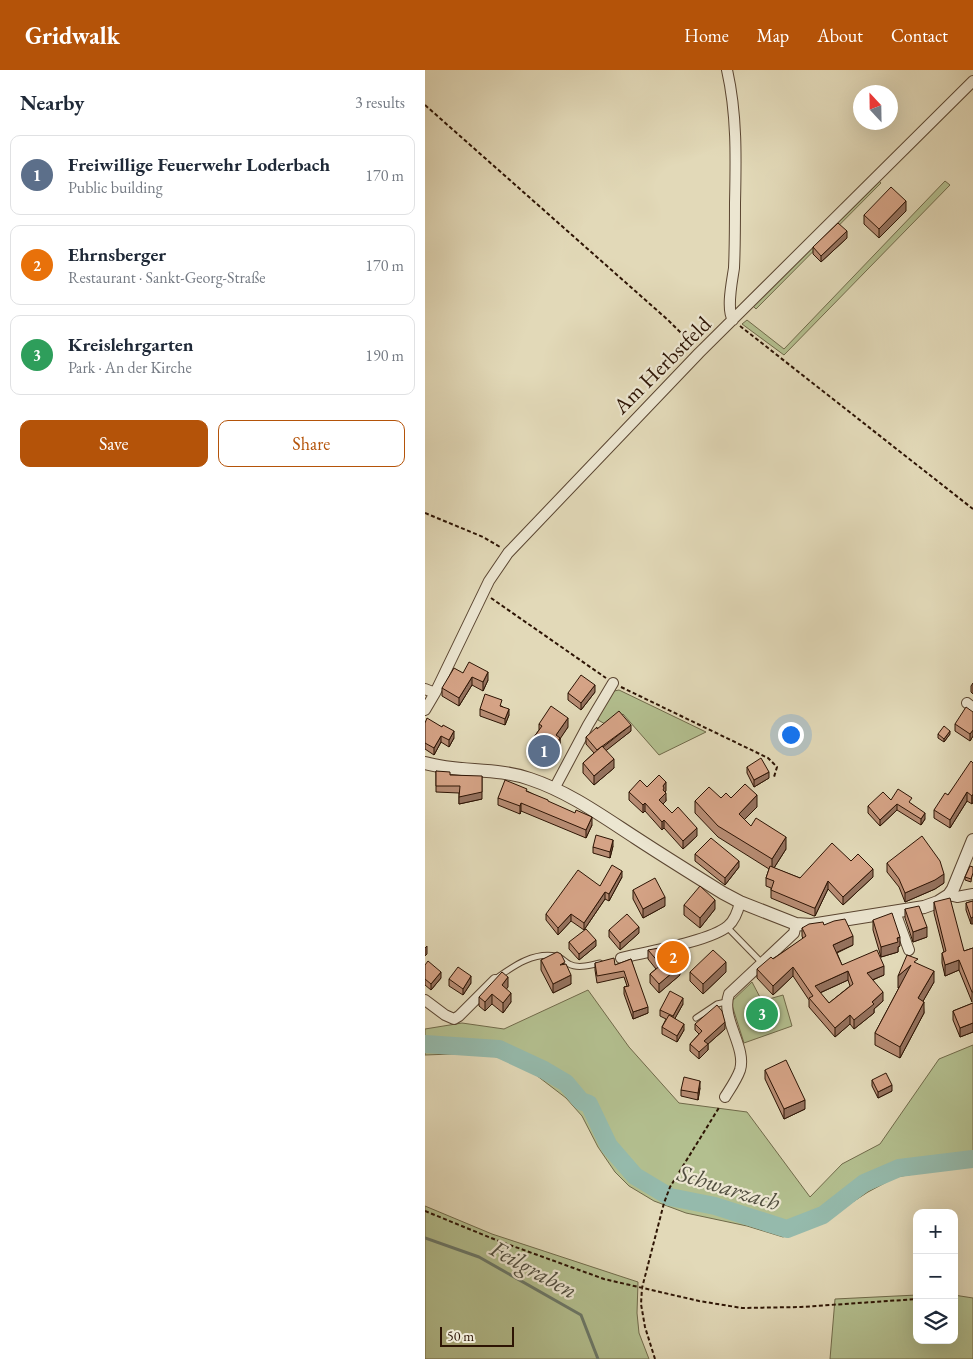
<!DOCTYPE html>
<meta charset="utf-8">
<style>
body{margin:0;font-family:"EB Garamond",serif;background:#f2f2f3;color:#1f2937}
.controls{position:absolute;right:15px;bottom:15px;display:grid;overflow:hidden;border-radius:10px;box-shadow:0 5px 20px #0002}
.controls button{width:45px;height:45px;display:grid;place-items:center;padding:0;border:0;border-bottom:1px solid #e0e1e3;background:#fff;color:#1f2937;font:25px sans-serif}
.compass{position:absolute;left:428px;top:15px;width:45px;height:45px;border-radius:50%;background:#fff;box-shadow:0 5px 20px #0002;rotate:338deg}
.scale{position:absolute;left:15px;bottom:12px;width:74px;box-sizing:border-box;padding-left:5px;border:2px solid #2d1404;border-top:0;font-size:14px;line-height:18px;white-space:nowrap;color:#2d1404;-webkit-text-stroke:4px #ece6d1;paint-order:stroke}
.you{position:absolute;left:365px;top:664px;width:18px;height:18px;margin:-12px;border:4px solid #fff;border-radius:50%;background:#1a73e8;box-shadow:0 0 0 8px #1a73e833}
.badge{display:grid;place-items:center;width:32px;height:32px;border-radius:50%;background:#b45309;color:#fff;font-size:16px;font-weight:700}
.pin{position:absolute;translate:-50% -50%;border:2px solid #fff;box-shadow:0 1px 5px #0006}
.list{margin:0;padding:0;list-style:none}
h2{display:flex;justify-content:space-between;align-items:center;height:65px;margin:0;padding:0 20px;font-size:21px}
h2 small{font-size:16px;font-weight:400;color:#747a83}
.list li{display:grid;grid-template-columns:32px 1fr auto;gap:15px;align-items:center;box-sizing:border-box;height:80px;margin:0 10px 10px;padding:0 10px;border:1px solid #e0e1e3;border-radius:10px}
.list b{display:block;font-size:19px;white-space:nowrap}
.list p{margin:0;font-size:16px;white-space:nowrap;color:#747a83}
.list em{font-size:16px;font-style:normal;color:#747a83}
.actions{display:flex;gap:10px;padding:15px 20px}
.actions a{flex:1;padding:11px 0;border:1px solid #b45309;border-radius:10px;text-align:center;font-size:18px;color:#b45309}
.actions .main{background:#b45309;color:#fff}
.icon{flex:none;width:28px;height:28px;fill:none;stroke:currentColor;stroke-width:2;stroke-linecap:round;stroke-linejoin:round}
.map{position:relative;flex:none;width:548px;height:1289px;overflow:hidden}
header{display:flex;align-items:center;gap:30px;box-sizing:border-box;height:70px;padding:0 25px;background:#b45309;color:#fff}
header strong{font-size:24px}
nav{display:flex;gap:28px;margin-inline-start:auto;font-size:18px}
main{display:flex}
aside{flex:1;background:#fff}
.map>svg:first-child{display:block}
</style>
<header>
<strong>Gridwalk</strong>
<nav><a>Home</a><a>Map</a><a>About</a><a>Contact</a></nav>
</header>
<main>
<aside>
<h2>Nearby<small>3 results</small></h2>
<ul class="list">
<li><span class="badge" style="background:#5c6f8a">1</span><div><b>Freiwillige Feuerwehr Loderbach</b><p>Public building</p></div><em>170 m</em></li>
<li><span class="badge" style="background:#e8710a">2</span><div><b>Ehrnsberger</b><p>Restaurant · Sankt-Georg-Straße</p></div><em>170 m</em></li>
<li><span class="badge" style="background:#2e9e5b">3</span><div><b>Kreislehrgarten</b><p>Park · An der Kirche</p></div><em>190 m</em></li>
</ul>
<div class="actions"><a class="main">Save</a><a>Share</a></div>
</aside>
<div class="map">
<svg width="548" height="1289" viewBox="0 0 548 1289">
<rect width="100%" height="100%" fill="#e2d9b8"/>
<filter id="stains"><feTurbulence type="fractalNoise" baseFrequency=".004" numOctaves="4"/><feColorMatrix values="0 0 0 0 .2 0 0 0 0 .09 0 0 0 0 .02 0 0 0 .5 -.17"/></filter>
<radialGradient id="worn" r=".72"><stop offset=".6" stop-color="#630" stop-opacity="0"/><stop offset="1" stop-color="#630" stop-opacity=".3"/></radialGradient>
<path fill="#b3bf8f" stroke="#706a4a" d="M 453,110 L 456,113 L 331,239 L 328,236 Z
M 520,111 L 525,115 L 359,285 L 317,254 L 322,250 L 359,279 Z
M 194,620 L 281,662 L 234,685 L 198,644 L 182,655 L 173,650 L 173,645 L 189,621 Z
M 327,912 L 337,931 L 358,925 L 367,956 L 319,973 L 306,932 Z
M 163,920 L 204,977 L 254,1033 L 322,1042 L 385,1127 L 417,1094 L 455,1074 L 514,989 L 548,975 L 548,1094 L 471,1107 L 443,1122 L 397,1152 L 358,1167 L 322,1156 L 261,1143 L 229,1131 L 204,1116 L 190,1102 L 173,1077 L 157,1046 L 141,1028 L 111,1005 L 86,990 L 53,983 L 0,985 L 0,959 L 37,953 L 79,959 Z
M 0,1136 L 67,1164 L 213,1212 L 212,1243 L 214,1263 L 224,1289 L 0,1289 Z
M 492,1225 L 492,1270 L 529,1270 L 529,1225 L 548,1228 L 548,1289 L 405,1289 L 410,1229 Z"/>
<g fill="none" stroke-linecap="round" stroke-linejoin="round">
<path stroke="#6b7869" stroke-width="3" d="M 0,1168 L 54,1187 L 156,1245 L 173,1289"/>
<path stroke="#95baac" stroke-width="18" d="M 0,974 L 74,979 L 119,1000 L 141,1013 L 156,1031 L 164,1034 L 184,1076 L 210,1106 L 245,1127 L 290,1136 L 362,1159 L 398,1145 L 439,1113 L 474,1098 L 548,1089"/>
<defs>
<path id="service" d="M 302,857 L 337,893
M 73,907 C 90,895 109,882 131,886 C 136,887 140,892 144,894 C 153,899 166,895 175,893
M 271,948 L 292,934 L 301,932"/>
<path id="minor" d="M 302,0 C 312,44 311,88 310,133 C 310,154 310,176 309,198 C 307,212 301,239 308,250
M 0,619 L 10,623
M 542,633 L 548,638
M 0,640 L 10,623 L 64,511 L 83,483 L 274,283 L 548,11
M 129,719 L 163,655 L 188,613
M 524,825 L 532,827 L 548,824
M 470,842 L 484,880
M 196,888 C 221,882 286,871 303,856 C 310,850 313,841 315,832
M 0,930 L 20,945 L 29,949 L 34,946 L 70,910
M 300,1027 C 305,1019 312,1009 315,1000 C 322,977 295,948 304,924 L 369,863 L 371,854"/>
<path id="tertiary" d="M 0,693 C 34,703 71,697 105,709 C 144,722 177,746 211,768 C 240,787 269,805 298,823 L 315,832 L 371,854 L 386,855 L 499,837 L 513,832 L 524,825 L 528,819 L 548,770"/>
</defs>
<use href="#service" stroke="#5a4531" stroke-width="7"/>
<use href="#minor" stroke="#5a4531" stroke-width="12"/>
<use href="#tertiary" stroke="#5a4531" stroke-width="14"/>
<path stroke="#2d1404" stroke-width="2" stroke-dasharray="4 2.5" stroke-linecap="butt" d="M 0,35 L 243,250 L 268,275
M 315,256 L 548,439
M 0,443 L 58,467 L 75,477
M 66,528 L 181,608
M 196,617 L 343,688 L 352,697 L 349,707
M 0,1141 L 71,1170 L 179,1209 L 274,1231 L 317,1238 L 376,1237 L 492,1229
M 230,1289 L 220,1257 L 216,1234 L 217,1218 L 239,1133 L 245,1117 L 295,1036"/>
<use href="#service" stroke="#ece6d1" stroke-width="5"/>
<use href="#minor" stroke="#ece6d1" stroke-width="10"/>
<use href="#tertiary" stroke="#ece6d1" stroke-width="12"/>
</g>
<path fill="#b78c73" stroke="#2d1404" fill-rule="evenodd" d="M 481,141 L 454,168 L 439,154 L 439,145 Z
M 422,168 L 396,192 L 388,184 L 388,177 Z
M 38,603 L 63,610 L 58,621 L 47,615 L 34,636 L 17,626 L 17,618 Z
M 548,613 L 548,624 L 546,622 L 546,616 Z
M 170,622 L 156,640 L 143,630 L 143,623 Z
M 77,636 L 84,645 L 80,655 L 55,646 L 55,639 Z
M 548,642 L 548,666 L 545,671 L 530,661 L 530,654 Z
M 0,653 L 29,668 L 24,677 L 16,672 L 9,685 L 0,679 Z
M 114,654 L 143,657 L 135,668 L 135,678 L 122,697 L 104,684 L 104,674 L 114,660 Z
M 172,659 L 206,661 L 181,680 L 189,698 L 169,715 L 158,703 L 158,693 L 169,683 L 161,674 L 161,667 Z
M 513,664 L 525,664 L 519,672 L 513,668 Z
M 548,693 L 547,734 L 542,731 L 525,758 L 509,748 L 509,740 L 523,725 Z
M 322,697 L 344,708 L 329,717 L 322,703 Z
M 11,701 L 25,705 L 57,729 L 34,734 L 34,723 L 11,722 Z
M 222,717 L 241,721 L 240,722 L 241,731 L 238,734 L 247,743 L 272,766 L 258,779 L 239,758 L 237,760 L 220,741 L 218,743 L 204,730 L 204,722 Z
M 102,721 L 167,755 L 161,768 L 96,741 L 95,744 L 73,735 L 73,728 Z
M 296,728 L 306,728 L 332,737 L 319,750 L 326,756 L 361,779 L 349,798 L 375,808 L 426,791 L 448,807 L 418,835 L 403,819 L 390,846 L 389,846 L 346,828 L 346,818 L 341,816 L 341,808 L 344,799 L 293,767 L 270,743 L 270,731 Z
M 466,730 L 487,734 L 500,749 L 496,755 L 472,740 L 455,756 L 443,743 L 443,736 Z
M 188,776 L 185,788 L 168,783 L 168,777 Z
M 270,784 L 314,797 L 300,815 L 270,791 Z
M 462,793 L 519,813 L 510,819 L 480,832 L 474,817 L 462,802 Z
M 548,797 L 546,812 L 540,810 L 540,807 Z
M 197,807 L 184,831 L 180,829 L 159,860 L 146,851 L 133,865 L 121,850 L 121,844 L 175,816 Z
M 208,820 L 240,836 L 218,848 L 208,829 Z
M 548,831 L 546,854 L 541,840 L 541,833 Z
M 509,832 L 539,881 L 548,878 L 547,932 L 534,900 L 520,906 L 517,893 L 517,883 L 519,882 L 509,843 Z
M 259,835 L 290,839 L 275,858 L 259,845 Z
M 480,839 L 502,867 L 488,872 L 480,848 Z
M 448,850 L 475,876 L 473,877 L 473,882 L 456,887 L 448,860 Z
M 399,855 L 428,875 L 412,883 L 417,895 L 459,905 L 448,910 L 458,931 L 449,939 L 449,943 L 429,959 L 425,954 L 410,967 L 384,937 L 384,930 L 368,906 L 348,925 L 332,908 L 332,899 L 378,869 L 377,866 L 377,858 ZM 423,910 L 425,916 L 404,933 L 395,923 Z
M 184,860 L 214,863 L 195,880 L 184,867 Z
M 144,872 L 171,876 L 154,890 L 144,879 Z
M 223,880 L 255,905 L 234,923 L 225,913 L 225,904 L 231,899 L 223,889 Z
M 206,889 L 223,943 L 208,949 L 199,924 L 199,917 L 202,916 L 199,907 L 172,913 L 170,900 L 170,893 L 190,895 Z
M 116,890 L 140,894 L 146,914 L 128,923 L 116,900 Z
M 493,894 L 509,912 L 498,931 L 499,943 L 475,988 L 450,975 L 450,963 L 475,916 L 473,918 Z
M 0,895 L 16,908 L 6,920 L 0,915 Z
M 265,902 L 301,902 L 278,924 L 265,911 Z
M 24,909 L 46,913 L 38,925 L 24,916 Z
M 83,917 L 81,919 L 86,932 L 78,943 L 67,934 L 60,941 L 54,936 L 54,927 Z
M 548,933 L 548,962 L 535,967 L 528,950 L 528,941 Z
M 258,934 L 250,948 L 259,960 L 252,972 L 237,964 L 237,957 L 241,949 L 235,946 L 235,940 Z
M 270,954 L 300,959 L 283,974 L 283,980 L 274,989 L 265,981 L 265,974 L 274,964 L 270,960 Z
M 340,1000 L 380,1039 L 359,1049 L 340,1009 Z
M 447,1010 L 467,1021 L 453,1028 L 447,1016 Z
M 275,1018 L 273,1030 L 256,1026 L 256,1020 Z"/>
<path fill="#95725e" stroke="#2d1404" d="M 481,131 L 481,141 L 454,168 L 454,159 Z
M 422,161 L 422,168 L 396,192 L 396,186 Z
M 63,602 L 63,610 L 58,621 L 58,612 Z
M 47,607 L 47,615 L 34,636 L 34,628 Z
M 170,615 L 170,622 L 156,640 L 156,633 Z
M 84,639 L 84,645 L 80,655 L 80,649 Z
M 143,648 L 143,657 L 131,675 L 131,665 Z
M 206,655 L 206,661 L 173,687 L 173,681 Z
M 548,660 L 548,666 L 545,671 L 545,664 Z
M 29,661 L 29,668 L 24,677 L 24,670 Z
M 525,661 L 525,664 L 519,672 L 519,669 Z
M 16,666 L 16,672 L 9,685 L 9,678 Z
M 135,668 L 135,678 L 122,697 L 122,687 Z
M 189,689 L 189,698 L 169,715 L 169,706 Z
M 344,702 L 344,708 L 329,717 L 329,710 Z
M 57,706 L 57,729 L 34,734 L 34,727 Z
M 241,712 L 241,721 L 239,722 L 241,723 L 241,731 L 234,738 L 234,730 L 238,716 Z
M 542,722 L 542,731 L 525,758 L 525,750 Z
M 548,724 L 548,732 L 547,734 L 547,726 Z
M 332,725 L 332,737 L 314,755 L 314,744 Z
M 96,733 L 96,741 L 95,744 L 95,736 Z
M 220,733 L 220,741 L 218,743 L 218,735 Z
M 472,734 L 472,740 L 455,756 L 455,750 Z
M 500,743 L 500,749 L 496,755 L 496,749 Z
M 167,747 L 167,755 L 161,768 L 161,760 Z
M 239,750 L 239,758 L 237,760 L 237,752 Z
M 272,758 L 272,766 L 258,779 L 258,771 Z
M 361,767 L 361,779 L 347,801 L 347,789 Z
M 188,770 L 188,776 L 185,788 L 185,782 Z
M 314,791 L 314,797 L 300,815 L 300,808 Z
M 448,799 L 448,807 L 418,835 L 418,827 Z
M 197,801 L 197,807 L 184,831 L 184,824 Z
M 519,804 L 519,813 L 510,819 L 480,832 L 480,823 Z
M 403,811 L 403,819 L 390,846 L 390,838 Z
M 180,822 L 180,829 L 159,860 L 159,853 Z
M 240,827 L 240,836 L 218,848 L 218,839 Z
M 290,830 L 290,839 L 275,858 L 275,848 Z
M 146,844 L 146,851 L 133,865 L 133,858 Z
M 548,847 L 548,854 L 546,854 L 546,848 Z
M 214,857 L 214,863 L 195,880 L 195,873 Z
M 502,857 L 502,867 L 488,872 L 488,862 Z
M 428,866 L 428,875 L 408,884 L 408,875 Z
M 475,867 L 475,876 L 473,877 L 473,882 L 456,887 L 456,877 Z
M 171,870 L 171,876 L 154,890 L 154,884 Z
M 2,876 L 2,884 L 0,886 L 0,878 Z
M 534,890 L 534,900 L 520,906 L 520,895 Z
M 301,892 L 301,902 L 278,924 L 278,914 Z
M 486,895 L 486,906 L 473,918 L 473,906 Z
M 255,896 L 255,905 L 234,923 L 234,914 Z
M 459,896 L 459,905 L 442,912 L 442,903 Z
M 368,897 L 368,906 L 348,925 L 348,916 Z
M 423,901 L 423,910 L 390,925 L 390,916 Z
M 509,901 L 509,912 L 493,940 L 493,928 Z
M 16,902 L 16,908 L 6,920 L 6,914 Z
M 146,905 L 146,914 L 128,923 L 128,914 Z
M 46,906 L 46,913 L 38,925 L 38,919 Z
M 83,907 L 83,917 L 77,925 L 77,915 Z
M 458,922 L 458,931 L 449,939 L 449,943 L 429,959 L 429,950 L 447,932 Z
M 86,923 L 86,932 L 78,943 L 78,933 Z
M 67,924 L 67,934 L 60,941 L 60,932 Z
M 258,928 L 258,934 L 248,952 L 248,946 Z
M 499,932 L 499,943 L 475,988 L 475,977 Z
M 223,937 L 223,943 L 208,949 L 208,942 Z
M 425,945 L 425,954 L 410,967 L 410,958 Z
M 300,952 L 300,959 L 283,974 L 283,980 L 274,989 L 274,982 L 279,971 Z
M 548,953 L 548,962 L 535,967 L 535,958 Z
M 259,954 L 259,960 L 252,972 L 252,966 Z
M 275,1011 L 275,1018 L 273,1030 L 273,1023 Z
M 467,1015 L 467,1021 L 453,1028 L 453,1022 Z
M 380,1030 L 380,1039 L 359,1049 L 359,1039 Z"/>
<path fill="#d5a386" stroke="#2d1404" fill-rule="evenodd" d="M 466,117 L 481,131 L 454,159 L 439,145 Z
M 413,153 L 422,161 L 396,186 L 388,177 Z
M 44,592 L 63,602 L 58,612 L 47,607 L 34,628 L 17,618 L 29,598 L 38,603 Z
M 156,605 L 170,615 L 156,633 L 143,623 Z
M 60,624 L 77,630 L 75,636 L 84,639 L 80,649 L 55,639 Z
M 126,636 L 143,648 L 131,665 L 135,668 L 122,687 L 104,674 L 117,656 L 114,654 Z
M 541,637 L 548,642 L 548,660 L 545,664 L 530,654 Z
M 194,641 L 206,655 L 172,680 L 161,667 L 172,657 L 172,659 Z
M 2,648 L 17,657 L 18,655 L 29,661 L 24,670 L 16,666 L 9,678 L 0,673 L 0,653 Z
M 519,656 L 525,661 L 519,669 L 513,664 Z
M 177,676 L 189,689 L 169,706 L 158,693 Z
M 336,688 L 344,702 L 329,710 L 322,697 Z
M 546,691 L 548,693 L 548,724 L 547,726 L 542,722 L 525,750 L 509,740 L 520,723 L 523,725 Z
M 11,701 L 25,702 L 25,705 L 57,706 L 57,722 L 34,727 L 35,716 L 11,716 Z
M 234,705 L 241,712 L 238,716 L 239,718 L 238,720 L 241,723 L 234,730 L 247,743 L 253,737 L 272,758 L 258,771 L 239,750 L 237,752 L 220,733 L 218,735 L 204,722 L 215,710 L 222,717 Z
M 80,710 L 102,719 L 101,721 L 123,730 L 123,731 L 150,743 L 151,740 L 167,747 L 161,760 L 96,733 L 95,736 L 73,728 Z
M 320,714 L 332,725 L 314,744 L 326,756 L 331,748 L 361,767 L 347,789 L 293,756 L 270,731 L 284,717 L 296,728 L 301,723 L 306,728 Z
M 473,719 L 487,728 L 484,732 L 500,743 L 496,749 L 472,734 L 455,750 L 443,736 L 458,722 L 466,730 Z
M 171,765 L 188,770 L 185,782 L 168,777 Z
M 497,766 L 515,791 L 519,804 L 510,810 L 480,823 L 474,809 L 462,793 Z
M 286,768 L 314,791 L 300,808 L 270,784 Z
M 407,773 L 426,791 L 433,784 L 448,799 L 418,827 L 403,811 L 390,838 L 389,838 L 346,820 L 349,811 L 341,808 L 345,796 L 375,808 Z
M 187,795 L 197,801 L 184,824 L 180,822 L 159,853 L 146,844 L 133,858 L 121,844 L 153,800 L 175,816 Z
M 545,796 L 548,797 L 548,803 L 546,809 L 540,807 Z
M 230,808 L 240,827 L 218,839 L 208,820 Z
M 275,816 L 290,830 L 275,848 L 259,835 Z
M 525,828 L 539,881 L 548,878 L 548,922 L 547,922 L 534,890 L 520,895 L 517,883 L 521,881 L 509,832 Z
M 548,831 L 548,847 L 546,848 L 541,833 Z
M 494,836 L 502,857 L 488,862 L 480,839 Z
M 467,843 L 475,867 L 472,868 L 473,872 L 456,877 L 448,850 Z
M 202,844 L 214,857 L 195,873 L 184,860 Z
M 420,849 L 428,866 L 408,875 L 417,895 L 452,880 L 459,896 L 442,903 L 458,922 L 447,932 L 449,934 L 429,950 L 425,945 L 410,958 L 384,928 L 388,926 L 368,897 L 348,916 L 332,899 L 346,887 L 348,889 L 381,866 L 377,858 L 384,854 L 398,852 L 399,855 L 409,851 ZM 423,901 L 428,914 L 404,933 L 390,916 Z
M 161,859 L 171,870 L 154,884 L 144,872 Z
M 234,878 L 238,882 L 241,880 L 255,896 L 234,914 L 225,904 L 236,895 L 223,880 Z
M 288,880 L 301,892 L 278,914 L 265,902 Z
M 132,882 L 136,884 L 140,892 L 135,895 L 141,894 L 146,905 L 128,914 L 116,890 Z
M 482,885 L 493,889 L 489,892 L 509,901 L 493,928 L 499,932 L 475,977 L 450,963 L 486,895 L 473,906 Z
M 189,888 L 190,895 L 206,889 L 223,937 L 208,942 L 199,917 L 204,916 L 199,901 L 172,906 L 170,893 Z
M 3,891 L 16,902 L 6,914 L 0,909 L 0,895 Z
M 33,897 L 46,906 L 38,919 L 24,909 Z
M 77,902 L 83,907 L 77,915 L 86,923 L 78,933 L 67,924 L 60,932 L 54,927 Z
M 245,921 L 258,928 L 248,946 L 235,940 Z
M 548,933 L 548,953 L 535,958 L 528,941 Z
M 292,935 L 297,941 L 300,952 L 279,971 L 283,974 L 274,982 L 265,974 L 277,961 L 270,954 Z
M 244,945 L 259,954 L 252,966 L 237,957 Z
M 361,990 L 380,1030 L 359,1039 L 340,1000 Z
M 461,1003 L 467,1015 L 453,1022 L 447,1010 Z
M 259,1007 L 275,1011 L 273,1023 L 256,1020 Z"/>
<g text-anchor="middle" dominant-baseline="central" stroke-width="4.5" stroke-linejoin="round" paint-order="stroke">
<g font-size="22" fill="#2d1404" stroke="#ece6d1">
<text transform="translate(237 295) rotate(-45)">Am Herbstfeld</text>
</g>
<g font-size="24" font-style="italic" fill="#514e3f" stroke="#ece6d1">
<text transform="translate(304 1117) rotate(17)">Schwarzach</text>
<text transform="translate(109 1199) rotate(29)">Feilgraben</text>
</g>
</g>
<rect width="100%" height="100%" filter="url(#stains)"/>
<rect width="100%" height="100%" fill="url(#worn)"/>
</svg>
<div class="controls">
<button>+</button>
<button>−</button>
<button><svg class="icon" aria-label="layers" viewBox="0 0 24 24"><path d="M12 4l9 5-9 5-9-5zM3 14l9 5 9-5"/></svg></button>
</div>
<svg class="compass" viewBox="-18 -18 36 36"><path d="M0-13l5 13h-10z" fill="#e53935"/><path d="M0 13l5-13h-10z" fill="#747a83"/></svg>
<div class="scale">50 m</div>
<div class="you"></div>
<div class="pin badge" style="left:119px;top:681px;background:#5c6f8a">1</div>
<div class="pin badge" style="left:248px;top:887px;background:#e8710a">2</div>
<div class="pin badge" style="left:337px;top:944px;background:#2e9e5b">3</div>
</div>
</main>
